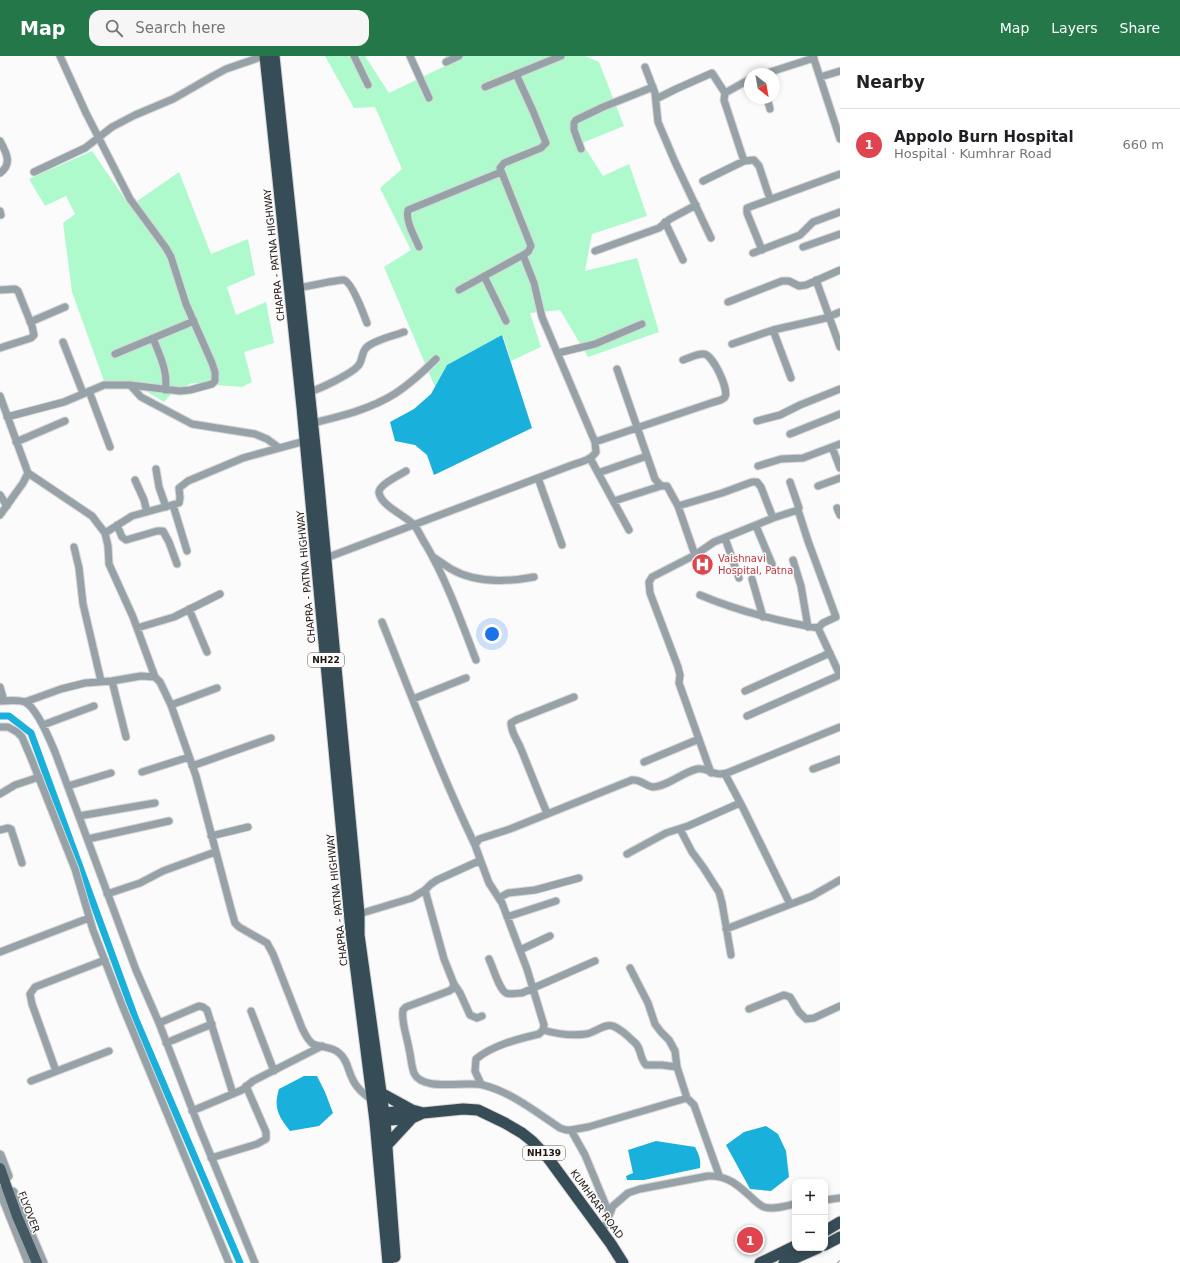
<!DOCTYPE html>
<meta charset="utf-8">
<style>
body{margin:0;font-family:"DejaVu Sans",sans-serif;background:#f6f6f6;color:#202124}
.controls{position:absolute;right:12px;bottom:12px;display:grid;overflow:hidden;border-radius:8px;box-shadow:0 2px 6px #0003}
.controls button{width:36px;height:36px;display:grid;place-items:center;padding:0;border:0;border-bottom:1px solid #e0e0e0;background:#fff;color:#202124;font:20px sans-serif}
.compass{position:absolute;left:744px;top:12px;width:36px;height:36px;border-radius:50%;background:#fff;box-shadow:0 2px 6px #0003;rotate:149deg}
.you{position:absolute;left:492px;top:578px;width:14px;height:14px;margin:-10px;border:3px solid #fff;border-radius:50%;background:#1a73e8;box-shadow:0 0 0 6px #1a73e833}
.badge{display:grid;place-items:center;width:26px;height:26px;border-radius:50%;background:#247749;color:#fff;font-size:13px;font-weight:700}
.pin{position:absolute;translate:-50% -50%;border:2px solid #fff;box-shadow:0 1px 4px #0006}
.list{margin:0;padding:0;list-style:none}
h2{display:flex;justify-content:space-between;align-items:center;height:52px;margin:0;padding:0 16px;font-size:17px}
h2 small{font-size:13px;font-weight:400;color:#757577}
.list li{display:grid;grid-template-columns:26px 1fr auto;gap:12px;align-items:center;box-sizing:border-box;height:72px;padding:0 16px;border-top:1px solid #e0e0e0}
.list b{display:block;font-size:15px;white-space:nowrap}
.list p{margin:0;font-size:13px;white-space:nowrap;color:#757577}
.list em{font-size:13px;font-style:normal;color:#757577}
.icon{flex:none;width:22px;height:22px;fill:none;stroke:currentColor;stroke-width:2;stroke-linecap:round;stroke-linejoin:round}
.map{position:relative;flex:none;width:840px;height:1207px;overflow:hidden}
header{display:flex;align-items:center;gap:24px;box-sizing:border-box;height:56px;padding:0 20px;background:#247749;color:#fff}
header strong{font-size:19px}
nav{display:flex;gap:22px;margin-inline-start:auto;font-size:14px}
.search{width:280px;height:36px;background:#f6f6f6;display:flex;align-items:center;gap:10px;box-sizing:border-box;padding:0 14px;border-radius:12px;color:#757577;font-size:15px}
main{display:flex}
aside{flex:1;background:#fff}
.map>svg:first-child{display:block}
</style>
<header>
<strong>Map</strong>
<div class="search"><svg class="icon" aria-label="search" viewBox="0 0 24 24"><circle cx="10" cy="10" r="6"/><path d="M15 15l6 6"/></svg>Search here</div>
<nav><a>Map</a><a>Layers</a><a>Share</a></nav>
</header>
<main>
<div class="map">
<svg width="840" height="1207" viewBox="0 0 840 1207">
<rect width="100%" height="100%" fill="#fbfbfb"/>
<path fill="#affacd" d="M 325,0 L 349,0 L 352,4 L 361,0 L 365,0 L 389,37 L 449,8 L 445,0 L 585,0 L 599,6 L 624,70 L 582,87 L 603,120 L 629,108 L 647,160 L 592,178 L 585,215 L 637,202 L 659,276 L 588,301 L 560,254 L 530,257 L 541,291 L 511,305 L 503,279 L 447,309 L 435,331 L 384,211 L 411,194 L 380,132 L 402,113 L 375,51 L 354,52 Z
M 92,95 L 130,150 L 179,116 L 211,198 L 248,183 L 255,219 L 227,231 L 236,259 L 266,246 L 274,287 L 244,296 L 252,326 L 242,331 L 192,327 L 173,336 L 164,346 L 129,325 L 104,325 L 72,236 L 63,167 L 75,158 L 66,140 L 45,150 L 29,123 Z"/>
<path fill="#19b0db" d="M 502,279 L 532,372 L 434,419 L 427,399 L 415,389 L 395,385 L 390,366 L 414,353 L 431,338 L 447,309 Z
M 304,1020 L 317,1020 L 325,1036 L 333,1057 L 319,1070 L 290,1075 C 279,1061 273,1052 279,1033 Z
M 766,1070 L 778,1078 L 786,1095 L 789,1121 L 771,1135 L 750,1133 L 726,1089 L 744,1076 Z
M 656,1085 L 695,1091 C 699,1099 701,1103 700,1112 L 644,1124 L 627,1124 L 626,1120 L 633,1117 L 628,1094 Z"/>
<g fill="none" stroke-linecap="round" stroke-linejoin="round">
<path stroke="#19b0db" stroke-width="7" d="M 0,660 L 9,660 L 31,677 L 136,964 L 240,1207"/>
<defs>
<path id="minor" d="M 354,0 L 368,29
M 410,0 L 429,42
M 813,0 L 840,83
M 446,6 L 459,0
M 645,11 L 655,37 L 658,66 L 675,106 L 711,182
M 764,18 L 814,2
M 820,21 L 840,15
M 485,31 L 561,0
M 767,42 L 770,53
M 656,43 L 676,33 L 712,17 L 725,37
M 0,85 C 6,96 13,108 0,117
M 581,93 L 574,74 L 574,67 L 576,64 L 603,51 L 653,31
M 744,105 L 724,44 L 725,37 L 750,23
M 34,116 L 85,92 L 112,71 L 135,59 L 173,43 L 213,20 L 226,13 L 264,0
M 703,125 L 744,105 L 754,104 L 759,110 L 770,143
M 0,155 L 1,159
M 665,166 L 683,204
M 419,191 C 415,181 405,165 408,154 L 501,116
M 803,191 L 840,178
M 762,194 L 747,157 L 747,152 L 840,118
M 595,195 L 659,172 L 670,163 L 696,149
M 753,197 L 800,179 L 813,166 L 840,156
M 484,220 L 506,265
M 816,224 L 840,291
M 298,232 C 307,231 338,223 344,224 C 352,226 364,259 367,267
M 0,234 L 15,233 L 18,235 L 32,270 L 34,279 L 31,282 L 0,292
M 459,234 L 523,199 L 528,196 L 531,190 L 500,112 L 504,107 L 541,92 L 546,87 L 533,55 L 516,18
M 728,246 L 782,225 L 789,225 L 799,230 L 806,229 L 840,214
M 30,266 L 65,251
M 773,274 L 791,322
M 153,282 C 159,298 169,317 165,334
M 63,286 L 83,337
M 732,288 L 773,274 L 826,262 L 840,256
M 558,297 L 595,288 L 642,268
M 115,298 L 194,265
M 617,313 L 655,423 L 661,430 L 667,430 L 678,450
M 130,329 L 141,341 L 192,368 L 255,378 L 267,383 L 278,391
M 89,335 L 110,391
M 309,336 C 320,333 351,318 358,310 C 363,305 361,296 367,291 C 375,284 393,280 404,276
M 0,340 L 28,417 L 92,460 L 105,477 L 108,490 L 109,508 L 133,561 L 155,621
M 7,361 L 64,346 L 104,329 L 130,329 L 180,335 L 190,334 L 212,328 L 215,325 L 215,316 L 212,307 L 186,248 L 171,201 L 166,192 L 130,143 L 86,57 L 60,0
M 757,365 L 780,359 L 800,349 L 840,333
M 313,367 C 342,360 371,353 396,337 C 411,327 424,315 436,303
M 790,378 L 840,358
M 16,386 L 65,365
M 595,386 L 714,346 C 718,345 723,344 725,341 C 729,333 713,299 704,298 C 698,297 689,302 683,304
M 832,391 L 840,412
M 590,402 L 629,474
M 758,410 L 781,403 L 803,402 L 840,388
M 156,413 L 159,431 L 166,451
M 406,415 C 400,419 378,429 379,437 C 382,451 407,460 415,470 C 419,476 422,483 426,489 C 447,525 461,565 476,604
M 598,417 L 647,400
M 538,422 L 562,489
M 135,424 L 144,444 L 147,456
M 790,426 L 799,452 L 798,454
M 818,430 L 840,422
M 0,439 L 7,450
M 614,445 L 661,430
M 173,449 L 187,495
M 837,452 L 840,459
M 0,459 L 23,427 L 28,417
M 117,469 L 122,481 L 126,484 L 157,475 L 163,475 L 169,486 L 177,508
M 756,470 L 772,508
M 105,477 L 132,460 L 179,447 L 180,442 L 179,432 L 188,425 L 243,402 L 305,385
M 725,482 L 739,522
M 74,491 L 79,512 L 83,548 L 101,625
M 695,499 L 678,450 L 722,437 L 752,426 L 757,426 L 761,431 L 773,462
M 433,501 C 439,505 445,509 451,513 C 475,527 507,526 534,521
M 326,502 L 572,409 C 581,406 591,404 596,396 L 595,386 L 542,261 L 534,227 L 523,199
M 793,504 L 801,530 L 808,571
M 752,523 L 763,561
M 700,539 C 738,555 777,565 818,572
M 189,553 L 207,596
M 382,566 C 412,641 440,716 475,789
M 137,572 L 174,561 L 220,538
M 112,625 L 126,681
M 0,631 L 4,645
M 745,635 L 830,597
M 413,643 L 466,622
M 0,645 C 8,645 17,643 25,646 C 37,652 50,684 55,696 L 136,914 L 159,967 L 199,1071 L 255,1207
M 25,646 L 61,633 L 85,627 L 112,625 L 141,620 L 155,621 L 160,626 L 171,649 L 196,720 L 231,853 L 235,867 L 239,871 L 267,887 L 273,898 L 302,972 C 305,978 308,985 313,988 C 321,992 332,990 339,997 C 347,1003 348,1014 352,1022 C 356,1032 364,1038 373,1045
M 171,649 L 217,632
M 747,660 L 840,619
M 43,669 L 94,650
M 0,671 L 8,671 L 17,676 L 22,681 L 31,702 L 75,813 L 93,874 L 122,949 L 229,1207
M 644,706 L 699,683
M 192,710 L 271,682
M 813,713 L 840,703
M 142,716 L 189,701
M 711,717 L 679,627 L 680,619 L 678,611 L 650,537 L 649,526 L 652,521 L 695,499 L 714,486 L 773,462 L 798,454 L 808,485 L 836,561 L 823,567 L 818,572 L 840,619
M 725,718 L 743,752 L 790,848
M 68,730 L 111,717
M 0,738 L 15,729 L 39,721
M 547,757 C 538,736 530,715 521,693 C 518,685 511,677 511,667 L 516,664 L 574,641
M 79,760 L 155,747
M 680,773 L 692,796 L 703,811 L 719,836 L 722,847 L 731,899
M 0,774 L 8,772 L 11,773 L 22,807
M 211,780 L 248,771
M 88,783 L 169,765
M 627,798 L 666,777 L 688,770 L 740,747
M 480,803 L 489,827 L 502,847 L 527,913 L 544,969 L 543,974 L 539,978 C 518,983 493,989 476,1003 L 475,1015 L 481,1028
M 425,834 L 431,828 L 437,824 L 479,805 L 480,803 L 475,789 L 479,783 L 510,773 L 632,724 C 641,723 645,730 653,731 C 666,731 683,716 697,713 C 709,711 712,721 727,717 L 840,671
M 107,838 L 140,827 L 163,815 L 215,796
M 499,842 L 508,837 L 535,834 L 579,822
M 359,858 L 412,842 L 425,834 L 444,903 L 454,928 L 452,933 L 449,935 L 406,951 L 403,954 C 401,967 407,979 409,993 C 411,1000 411,1009 414,1017 C 422,1036 465,1025 483,1029 C 511,1036 536,1056 560,1072 L 566,1074 L 571,1074 L 588,1071 L 687,1042 L 694,1049 L 719,1119
M 507,861 L 556,845
M 726,873 L 812,840 L 840,824
M 520,894 L 550,880
M 0,896 L 89,862
M 489,903 C 493,911 499,933 506,937 C 511,939 518,937 522,937 L 595,905
M 630,912 L 648,947 L 655,968 L 661,976 L 669,984 L 675,995 L 677,1011 L 687,1042
M 454,928 L 460,937 L 470,959 L 477,962 L 482,960
M 749,953 L 784,939 L 790,941 L 799,956 L 806,963 L 814,962 L 840,950
M 251,955 L 274,1015
M 159,967 L 199,950 L 203,951 L 207,954 L 233,1038
M 543,974 C 557,978 572,980 586,978 C 595,977 604,967 613,970 C 620,973 628,980 633,985 C 642,991 639,1002 646,1009 L 662,1009 L 677,1011
M 166,987 L 212,968
M 56,1015 L 32,948 L 30,938 L 35,931 L 105,904
M 31,1025 L 109,995
M 192,1055 L 242,1034 L 253,1025 L 322,990
M 571,1074 L 585,1099 L 609,1157
M 211,1102 L 257,1088 L 266,1083 L 266,1076 L 246,1030
M 825,1144 L 840,1142
M 602,1177 L 613,1150 L 628,1137 L 640,1133 L 708,1120 C 727,1119 738,1129 751,1141 C 755,1145 759,1149 764,1151 C 773,1154 785,1150 795,1148"/>
<path id="tertiary" d="M 0,1099 L 8,1120
M 0,1134 L 29,1207
M 13,1136 L 43,1207"/>
<path id="primary" d="M 0,1112 L 17,1160 L 37,1207"/>
<path id="trunk" d="M 265,0 L 302,351 L 351,875 L 375,1065 L 388,1207
M 274,0 L 318,419 L 359,858 L 359,879 L 385,1065 L 395,1201
M 381,1037 L 412,1054
M 377,1058 L 412,1054 L 423,1057
M 379,1065 L 412,1062 L 423,1057 L 463,1053 L 478,1054 L 505,1067 L 522,1077 L 532,1085 L 548,1102 L 611,1188 L 623,1207
M 387,1089 L 412,1062
M 825,1175 L 840,1166
M 825,1189 L 840,1181
M 760,1207 L 795,1190
M 784,1207 L 818,1192"/>
</defs>
<use href="#minor" stroke="#d8d6d5" stroke-width="9"/>
<use href="#tertiary" stroke="#d8d6d5" stroke-width="11"/>
<use href="#primary" stroke="#d8d6d5" stroke-width="12"/>
<use href="#trunk" stroke="#d8d6d5" stroke-width="13"/>
<use href="#minor" stroke="#96a2a7" stroke-width="7"/>
<use href="#tertiary" stroke="#96a2a7" stroke-width="9"/>
<use href="#primary" stroke="#445962" stroke-width="10"/>
<use href="#trunk" stroke="#364c56" stroke-width="11"/>
<defs>
<path id="rail" d="M 839,1207 L 840,1206"/>
</defs>
<use href="#rail" stroke="#94908d" stroke-width="3.5"/>
<use href="#rail" stroke="#fbfbfb" stroke-width="2" stroke-dasharray="6" stroke-linecap="butt"/>
</g>
<defs>
<symbol id="hospital-disc" viewBox="-11 -11 22 22"><circle r="9.5" fill="#e0444e" stroke="#fbfbfb"/><path d="M-5-5h3v3.5h4V-5h3V5h-3V1.5h-4V5h-3Z" fill="#fff"/></symbol>
</defs>
<g fill-rule="evenodd">
<use href="#hospital-disc" x="690" y="496" width="25" height="25"/>
</g>
<g text-anchor="middle" dominant-baseline="central" stroke-width="3" stroke-linejoin="round" paint-order="stroke">
<g fill="#fbfbfb" stroke="#605a56" stroke-width="1">
<rect x="308" y="597" width="36" height="14" rx="3"/>
<rect x="523" y="1090" width="42" height="14" rx="3"/>
</g>
<g font-size="9" font-weight="bold" fill="#1e1510">
<text x="326" y="604">NH22</text>
<text x="544" y="1097">NH139</text>
</g>
<g font-size="10" fill="#1e1510" stroke="#fbfbfb">
<text transform="translate(274 199) rotate(-96)">CHAPRA - PATNA HIGHWAY</text>
<text transform="translate(306 521) rotate(-95)">CHAPRA - PATNA HIGHWAY</text>
<text transform="translate(337 844) rotate(-96)">CHAPRA - PATNA HIGHWAY</text>
<text transform="translate(597 1148) rotate(54)">KUMHRAR ROAD</text>
<text transform="translate(29 1156) rotate(69)">FLYOVER</text>
</g>
<g font-size="10" fill="#be3a42" stroke="#fbfbfb" text-anchor="start">
<text x="718" y="502">Vaishnavi<tspan x="718" dy="12">Hospital, Patna</tspan></text>
</g>
</g>
</svg>
<div class="controls">
<button>+</button>
<button>−</button>
</div>
<svg class="compass" viewBox="-18 -18 36 36"><path d="M0-13l5 13h-10z" fill="#e53935"/><path d="M0 13l5-13h-10z" fill="#757577"/></svg>
<div class="you"></div>
<div class="pin badge" style="left:750px;top:1184px;background:#e0444e">1</div>
</div>
<aside>
<h2>Nearby<small></small></h2>
<ul class="list">
<li><span class="badge" style="background:#e0444e">1</span><div><b>Appolo Burn Hospital</b><p>Hospital · Kumhrar Road</p></div><em>660 m</em></li>
</ul>
</aside>
</main>
